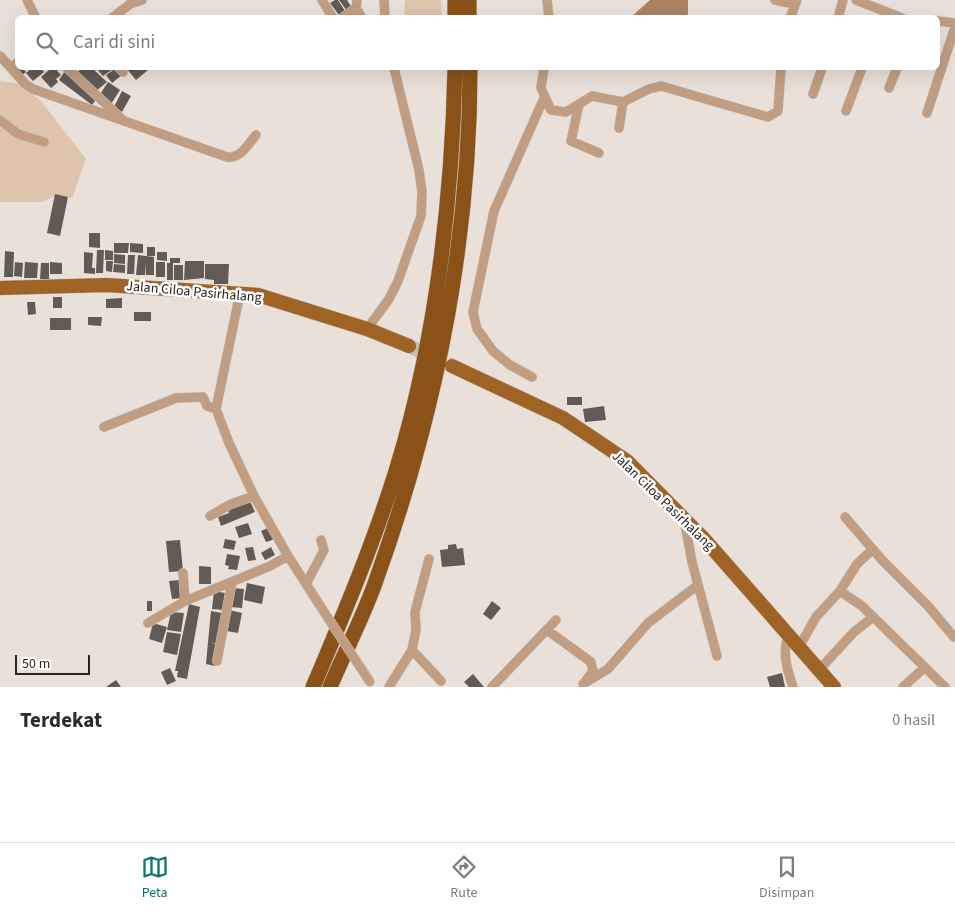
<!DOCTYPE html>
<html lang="id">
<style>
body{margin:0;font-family:"Source Sans 3",sans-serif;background:#f2f2f3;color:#2b2b33}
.scale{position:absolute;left:15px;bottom:12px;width:75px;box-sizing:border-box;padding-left:5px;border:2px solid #272421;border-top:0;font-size:14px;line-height:18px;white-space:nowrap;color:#272421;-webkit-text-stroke:4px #fff;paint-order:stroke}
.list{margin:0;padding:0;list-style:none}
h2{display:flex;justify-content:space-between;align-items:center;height:65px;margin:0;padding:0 20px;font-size:21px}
h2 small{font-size:16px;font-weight:400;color:#7c7c81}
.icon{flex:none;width:28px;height:28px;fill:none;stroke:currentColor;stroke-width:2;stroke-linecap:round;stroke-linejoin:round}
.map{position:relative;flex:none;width:955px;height:687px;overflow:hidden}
.search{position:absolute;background:#fff;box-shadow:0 5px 20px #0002;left:15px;right:15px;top:15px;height:55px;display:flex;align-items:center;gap:12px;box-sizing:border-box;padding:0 18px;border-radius:8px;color:#7c7c81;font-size:19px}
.sheet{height:155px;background:#fff}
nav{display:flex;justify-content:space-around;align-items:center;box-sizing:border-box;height:70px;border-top:1px solid #e1e1e2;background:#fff;font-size:14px;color:#7c7c81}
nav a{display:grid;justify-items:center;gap:2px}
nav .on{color:#0f766e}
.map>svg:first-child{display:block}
</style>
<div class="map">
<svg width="955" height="687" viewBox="0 0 955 687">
<rect width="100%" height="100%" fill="#e9e0d9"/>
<path fill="#dfc4ad" d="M 405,0 L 441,0 L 442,17 L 404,17 Z
M 0,81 L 21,84 L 41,101 L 86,159 L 72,198 L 58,195 L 42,202 L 0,202 Z"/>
<path fill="#aa8361" d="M 650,0 L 688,0 L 688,14 L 684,17 L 631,17 Z"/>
<path fill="#625a54" d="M 335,0 L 338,0 L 345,11 L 339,15 L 330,3 Z
M 339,0 L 347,0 L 352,8 L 347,11 Z
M 17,68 L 23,68 L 26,72 L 21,76 L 15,69 Z
M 32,68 L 41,68 L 44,72 L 33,81 L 26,73 Z
M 48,68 L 61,68 L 57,71 L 61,75 L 56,79 L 58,82 L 51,88 L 41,77 L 49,70 Z
M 83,68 L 92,68 L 107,82 L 95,92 L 77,72 Z
M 96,68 L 114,68 L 103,76 Z
M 116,68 L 122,75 L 112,83 L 106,75 Z
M 126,68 L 146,68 L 148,70 L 136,80 Z
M 65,71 L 98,97 L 92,105 L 59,80 Z
M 108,82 L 120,90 L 111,104 L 99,96 Z
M 122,91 L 131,96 L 122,112 L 114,107 Z
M 55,194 L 68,197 L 60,236 L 47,233 Z
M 89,233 L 100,233 L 100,248 L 89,247 Z
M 114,243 L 129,243 L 128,253 L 114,253 Z
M 130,243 L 143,244 L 143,253 L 130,252 Z
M 147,247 L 155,247 L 155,256 L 147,256 Z
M 97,250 L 104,250 L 103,273 L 96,273 Z
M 105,250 L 113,251 L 113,260 L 105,260 Z
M 5,251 L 14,252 L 13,277 L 4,277 Z
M 84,252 L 93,253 L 92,268 L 95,268 L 95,274 L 84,273 Z
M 157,252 L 167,252 L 167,261 L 157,260 Z
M 114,254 L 125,255 L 125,264 L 114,263 Z
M 128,255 L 135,255 L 134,274 L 127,274 Z
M 138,255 L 154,257 L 154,275 L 146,275 L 145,264 L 145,275 L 136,275 Z
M 170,258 L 180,258 L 180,263 L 173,263 L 173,280 L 167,280 L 167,263 L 170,263 Z
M 106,261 L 113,261 L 112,272 L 106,271 Z
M 185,261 L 204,261 L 204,278 L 184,280 Z
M 15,262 L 23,263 L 22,277 L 14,276 Z
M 25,262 L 38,263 L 37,278 L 24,278 Z
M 50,262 L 62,263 L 62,274 L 50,274 Z
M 156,262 L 165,262 L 165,277 L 156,277 Z
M 41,263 L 49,263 L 49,279 L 40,279 Z
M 114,264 L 125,265 L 125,273 L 113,272 Z
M 205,264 L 229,264 L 228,284 L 214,284 L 214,280 L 205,279 Z
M 174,265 L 183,265 L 183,280 L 174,280 Z
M 53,297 L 62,297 L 62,308 L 53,308 Z
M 122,298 L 122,308 L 106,308 L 106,299 Z
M 27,302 L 35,302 L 36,314 L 28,315 Z
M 134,312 L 151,312 L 151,321 L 134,321 Z
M 88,317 L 102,317 L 101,326 L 88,325 Z
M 50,318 L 71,318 L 71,330 L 50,330 Z
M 567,397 L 582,397 L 582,405 L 567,405 Z
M 604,406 L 606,420 L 585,422 L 583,409 Z
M 250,501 L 255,512 L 221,526 L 218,517 L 229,513 L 228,510 Z
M 248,523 L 252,534 L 239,538 L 235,527 Z
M 270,527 L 275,539 L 266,542 L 261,531 Z
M 225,539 L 236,541 L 234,550 L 223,548 Z
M 180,540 L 183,571 L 169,572 L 166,541 Z
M 456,544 L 457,549 L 463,548 L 465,565 L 442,567 L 440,550 L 448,549 L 448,545 Z
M 253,547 L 256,560 L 248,561 L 245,548 Z
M 271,547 L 275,555 L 265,560 L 261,553 Z
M 227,554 L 240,556 L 237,570 L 228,569 L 229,566 L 225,565 Z
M 199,566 L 211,567 L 211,584 L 199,584 Z
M 180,580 L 183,598 L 172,599 L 169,581 Z
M 247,583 L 265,587 L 262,604 L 244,600 Z
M 233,588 L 244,589 L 242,608 L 230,607 Z
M 214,591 L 225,593 L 223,610 L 212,609 Z
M 147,601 L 152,601 L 152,611 L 147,611 Z
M 492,601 L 501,608 L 491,620 L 483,614 Z
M 189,604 L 200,607 L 187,679 L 177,677 L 178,671 L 175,671 Z
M 229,610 L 242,613 L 238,633 L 226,631 Z
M 211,611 L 222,613 L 218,644 L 208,642 Z
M 171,612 L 184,613 L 181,632 L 167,630 Z
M 153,623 L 167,627 L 162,643 L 149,639 Z
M 167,632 L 181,634 L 177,655 L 163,652 Z
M 208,642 L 220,645 L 215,666 L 206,664 Z
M 170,668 L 176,681 L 167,685 L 161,672 Z
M 782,673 L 785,687 L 770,687 L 767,677 Z
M 473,674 L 484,687 L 469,687 L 464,682 Z
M 116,680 L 121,687 L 106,687 Z"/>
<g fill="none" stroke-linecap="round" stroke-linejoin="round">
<path stroke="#c2bab4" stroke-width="14" stroke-dasharray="14 7" stroke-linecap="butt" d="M 409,346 L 452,366"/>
<defs>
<path id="minor" d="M 27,0 L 36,18
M 322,0 L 333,18
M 357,0 L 356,8 L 362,18
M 384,0 L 385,18
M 547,0 L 549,18
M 775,0 L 794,4
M 856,0 L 902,18
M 112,18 L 130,4 L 142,0
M 342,18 L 356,8
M 790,18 L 797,0
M 838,18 L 843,0
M 938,21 L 955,23
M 0,56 L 11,68
M 18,62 L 11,68 L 25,84 L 33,89 L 227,157 C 241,159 248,144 256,135
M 67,68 L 123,120
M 119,68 L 123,72
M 544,68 L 541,88 L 551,110 L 566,112 L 592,96 L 623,102 L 649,89 L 661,86 L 768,117 L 778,111 L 781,68
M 889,88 L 897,68
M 813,94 L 822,68
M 579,104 L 571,141 L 599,153
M 846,111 L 862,68
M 927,113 L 955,27
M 0,120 L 18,134 L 44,142
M 619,128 L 623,102
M 240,293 L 216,409 L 229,443 L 254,496 L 288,556 L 317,601
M 367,329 L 389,299 L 398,281 L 421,216 L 422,192 L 419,170 L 394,68
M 532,377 L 510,365 L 493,351 L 477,329 L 473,312 L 494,211 L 544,98
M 104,427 L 176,398 L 203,397 L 207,406 L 216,409
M 210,516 L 231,504 L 254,496
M 845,517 L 882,560 L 928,606 L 954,637
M 684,519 L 692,562 L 717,656
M 183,573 L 185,601
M 306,584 L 324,550 L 321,540
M 840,591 L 862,606 L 945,687
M 148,623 L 185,601 L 270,566 L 288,556
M 547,630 L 591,662 L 593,671 L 585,682
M 788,635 C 782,654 787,669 793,687
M 799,647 L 816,617 L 840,591 L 857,564 L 873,549
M 412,650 L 441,681
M 217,661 L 232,582
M 819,670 L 854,632 L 873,617
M 583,684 L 608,669 L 648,623 L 698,585
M 389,687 L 412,650 L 416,630 L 415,612 L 429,559
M 492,687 L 556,620
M 903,687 L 924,668"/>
<path id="primary" d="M 0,288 L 107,285 L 258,295 L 367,329 L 409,346
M 452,366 L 563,418 L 627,461 L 705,540 L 834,687"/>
<path id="motorway" d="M 469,0 L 469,18
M 455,18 L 455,0
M 313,687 C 343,616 373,545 396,471 C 436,341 452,203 455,68
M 330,687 C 344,654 361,621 374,586 C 434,420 470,244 470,68"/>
</defs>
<use href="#minor" stroke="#c6beb8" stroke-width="10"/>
<use href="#primary" stroke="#c6beb8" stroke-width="15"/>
<use href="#motorway" stroke="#c6beb8" stroke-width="16"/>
<use href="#minor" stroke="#c19e81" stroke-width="9"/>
<use href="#primary" stroke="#a06326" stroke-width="14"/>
<use href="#motorway" stroke="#8a5218" stroke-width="15"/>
<defs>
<path id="minor-bridge" d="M 317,601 L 370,682"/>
</defs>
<use href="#minor-bridge" stroke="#c6beb8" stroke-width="10" stroke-linecap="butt"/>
<use href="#minor-bridge" stroke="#c19e81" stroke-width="9"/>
</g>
<g text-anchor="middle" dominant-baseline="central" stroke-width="5" stroke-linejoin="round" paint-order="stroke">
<g font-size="14" fill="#272421" stroke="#fff">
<text transform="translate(194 292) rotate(5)">Jalan Ciloa Pasirhalang</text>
<text transform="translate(663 501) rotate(44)">Jalan Ciloa Pasirhalang</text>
</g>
</g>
</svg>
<div class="scale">50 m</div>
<div class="search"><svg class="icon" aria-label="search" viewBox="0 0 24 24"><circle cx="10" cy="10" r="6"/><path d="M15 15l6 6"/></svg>Cari di sini</div>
</div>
<section class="sheet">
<h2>Terdekat<small>0 hasil</small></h2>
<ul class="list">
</ul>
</section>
<nav>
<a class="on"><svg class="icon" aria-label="map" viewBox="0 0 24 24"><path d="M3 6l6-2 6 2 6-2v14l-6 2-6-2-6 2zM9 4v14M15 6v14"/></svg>Peta</a>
<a><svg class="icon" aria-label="directions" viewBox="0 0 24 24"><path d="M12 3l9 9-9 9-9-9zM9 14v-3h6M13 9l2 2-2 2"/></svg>Rute</a>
<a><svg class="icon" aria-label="saved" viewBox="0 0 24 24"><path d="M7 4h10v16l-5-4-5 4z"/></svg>Disimpan</a>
</nav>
